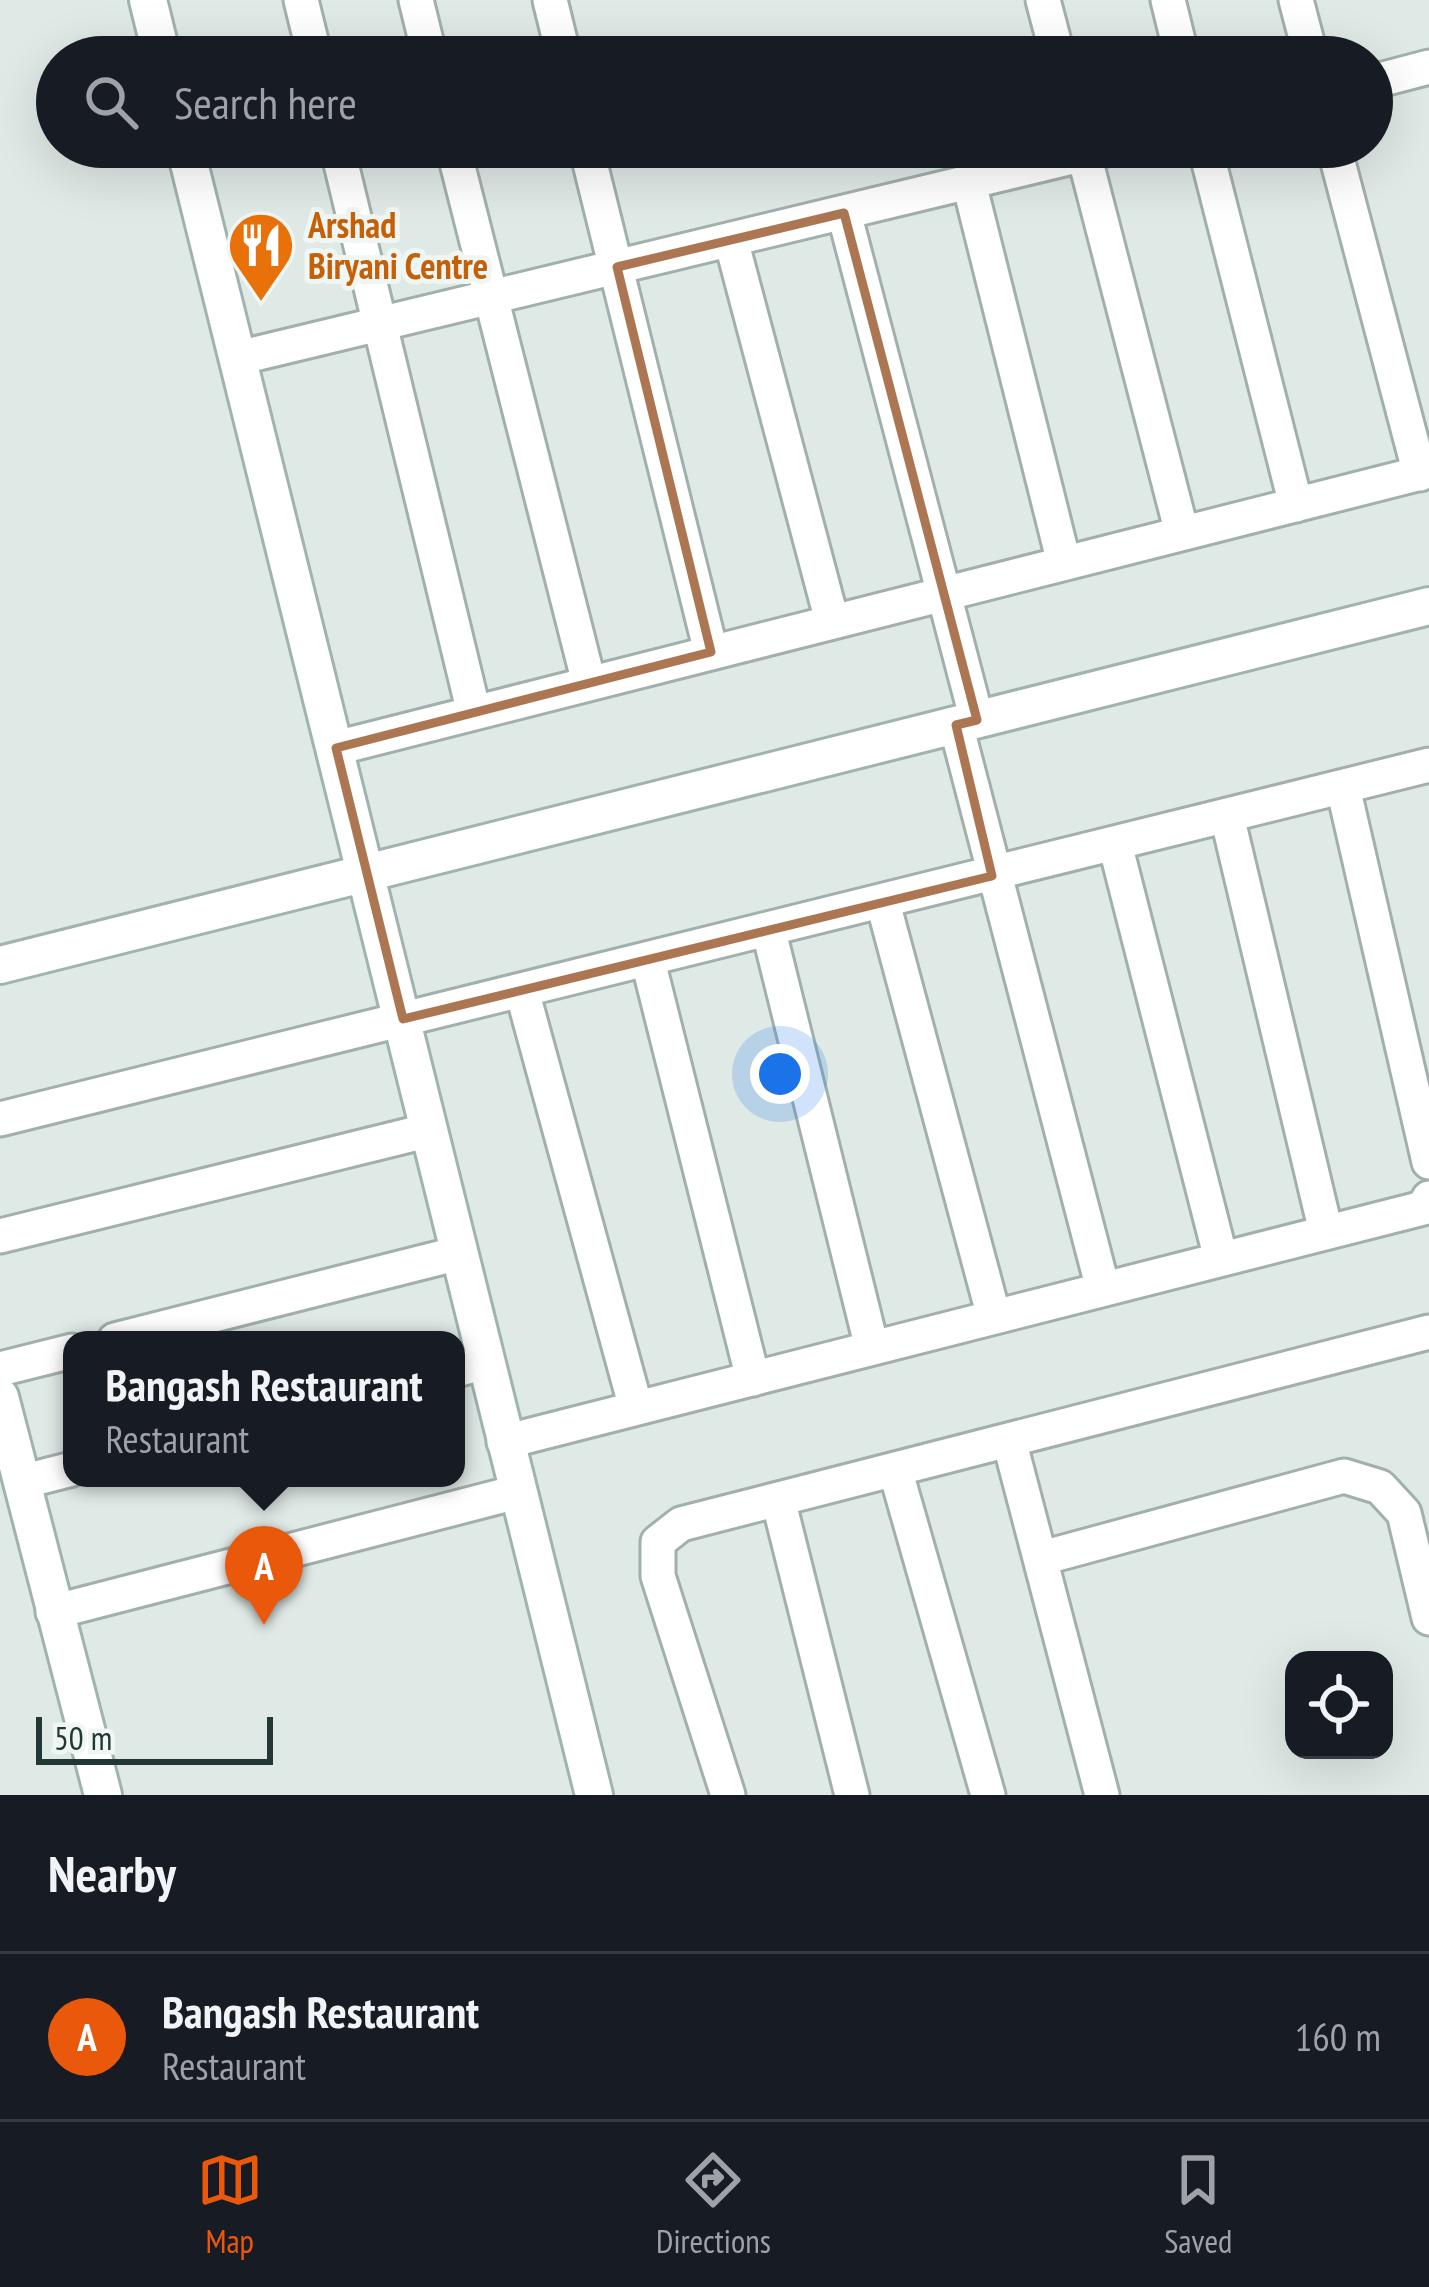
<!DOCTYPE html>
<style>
body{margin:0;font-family:"PT Sans Narrow",sans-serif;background:#20242c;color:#f1f3f6}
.controls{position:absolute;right:36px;bottom:36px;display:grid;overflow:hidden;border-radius:24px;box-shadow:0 12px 48px #0002}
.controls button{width:108px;height:108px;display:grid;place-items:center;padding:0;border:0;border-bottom:3px solid #363941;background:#171b24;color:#f1f3f6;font:60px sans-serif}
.scale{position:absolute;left:36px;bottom:30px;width:237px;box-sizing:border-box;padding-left:12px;border:6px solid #213834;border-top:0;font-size:33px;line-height:42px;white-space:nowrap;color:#213834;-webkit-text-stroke:9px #eff6f3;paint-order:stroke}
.you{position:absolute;left:780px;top:1074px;width:42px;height:42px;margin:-30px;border:9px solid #fff;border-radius:50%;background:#1a73e8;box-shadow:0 0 0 18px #1a73e833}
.badge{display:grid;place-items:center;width:78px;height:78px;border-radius:50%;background:#ea580c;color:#fff;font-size:39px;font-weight:700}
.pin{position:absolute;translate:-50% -99px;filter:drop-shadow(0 3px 6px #0008)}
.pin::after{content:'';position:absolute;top:63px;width:42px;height:36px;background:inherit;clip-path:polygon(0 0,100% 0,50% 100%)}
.popup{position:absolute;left:63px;top:1331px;width:402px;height:156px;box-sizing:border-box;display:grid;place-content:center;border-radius:24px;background:#171b24;filter:drop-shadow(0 3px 9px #0005);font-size:39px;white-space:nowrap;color:#9ea1a6}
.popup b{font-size:45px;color:#f1f3f6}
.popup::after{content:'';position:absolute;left:50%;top:100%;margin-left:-24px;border:24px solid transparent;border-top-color:#171b24}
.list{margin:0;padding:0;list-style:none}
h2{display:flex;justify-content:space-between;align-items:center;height:156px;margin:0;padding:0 48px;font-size:51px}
h2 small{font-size:39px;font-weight:400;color:#9ea1a6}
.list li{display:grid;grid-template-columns:78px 1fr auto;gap:36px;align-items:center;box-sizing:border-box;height:168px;padding:0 48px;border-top:3px solid #363941}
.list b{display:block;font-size:45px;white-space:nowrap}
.list p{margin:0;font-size:39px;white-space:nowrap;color:#9ea1a6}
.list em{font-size:39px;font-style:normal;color:#9ea1a6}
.icon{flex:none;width:66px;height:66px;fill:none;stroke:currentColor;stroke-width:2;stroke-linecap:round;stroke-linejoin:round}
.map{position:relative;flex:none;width:1429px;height:1795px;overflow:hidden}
.search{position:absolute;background:#171b24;box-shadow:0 12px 48px #0002;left:36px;right:36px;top:36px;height:132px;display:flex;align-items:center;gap:30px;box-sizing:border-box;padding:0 42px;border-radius:66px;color:#9ea1a6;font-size:45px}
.sheet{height:324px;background:#171b24}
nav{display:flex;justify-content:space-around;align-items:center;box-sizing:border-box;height:168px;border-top:3px solid #363941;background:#171b24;font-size:33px;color:#9ea1a6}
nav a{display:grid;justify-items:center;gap:6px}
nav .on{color:#ea580c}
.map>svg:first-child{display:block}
</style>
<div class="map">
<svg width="1429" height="1795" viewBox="0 0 1429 1795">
<rect width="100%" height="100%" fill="#dfe9e6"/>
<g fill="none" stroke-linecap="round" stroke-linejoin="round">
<defs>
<path id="street" d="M 301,0 L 315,57
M 416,0 L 430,57
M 550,0 L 564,57
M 1043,0 L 1058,57
M 1168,0 L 1182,57
M 1296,0 L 1311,57
M 1372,82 L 1429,67
M 337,147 L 474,713
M 453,147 L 589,683
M 586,147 L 711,652
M 1082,147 L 1182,533
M 1205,147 L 1296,505
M 1334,147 L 1420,474
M 969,183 L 1064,563
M 844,213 L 977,720
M 731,240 L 832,621
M 238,358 L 1114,147
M 956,725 L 1103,1289
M 336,748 L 1429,471
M 1343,787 L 1429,1162
M 1227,816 L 1326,1232
M 1115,844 L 1221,1259
M 883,903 L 994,1317
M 769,932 L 872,1348
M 648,961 L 753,1379
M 522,991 L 636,1408
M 0,1119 L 1429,765
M 0,1236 L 430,1130
M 115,1340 L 459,1253
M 0,1369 L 72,1351
M 456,1370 L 485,1362
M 1009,1440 L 1102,1795
M 504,1442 L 1423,1208 L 1429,1198
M 895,1469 L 988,1795
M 21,1482 L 72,1469
M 778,1499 L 852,1795
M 1042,1558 L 1344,1476 L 1380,1487 L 1404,1513 L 1429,1618
M 53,1612 L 517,1492
M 728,1795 L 658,1576 L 658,1542 L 681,1524 L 1429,1332"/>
<path id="secondary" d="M 148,0 L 162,57
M 185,147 L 594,1795
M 0,965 L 1429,606
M 0,1397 L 103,1795"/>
</defs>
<use href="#street" stroke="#a2b0ad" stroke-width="39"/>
<use href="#secondary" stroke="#9fb4af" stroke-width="42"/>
<use href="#street" stroke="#fff" stroke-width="33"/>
<use href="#secondary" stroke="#fff" stroke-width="36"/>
</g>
<path fill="none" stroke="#ac7652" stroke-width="9" stroke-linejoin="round" d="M 844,213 L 977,720 L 956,725 L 992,876 L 403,1019 L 336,748 L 711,652 L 617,267 Z"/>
<defs>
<symbol id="restaurant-pin" viewBox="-11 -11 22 30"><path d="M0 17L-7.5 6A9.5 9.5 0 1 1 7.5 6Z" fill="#e8710a" stroke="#eff6f3"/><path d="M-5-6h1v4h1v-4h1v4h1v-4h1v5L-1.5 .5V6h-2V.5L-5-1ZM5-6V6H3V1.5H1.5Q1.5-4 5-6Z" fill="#fff"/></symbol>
</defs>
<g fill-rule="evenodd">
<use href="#restaurant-pin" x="223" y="207" width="76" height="104"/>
</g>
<g text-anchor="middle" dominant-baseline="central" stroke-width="10" stroke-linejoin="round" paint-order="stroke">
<g font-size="36" font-weight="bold" fill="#c56008" stroke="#eff6f3" text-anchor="start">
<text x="308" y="224">Arshad<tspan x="308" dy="41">Biryani Centre</tspan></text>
</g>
</g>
</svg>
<div class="controls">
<button><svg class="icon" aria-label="locate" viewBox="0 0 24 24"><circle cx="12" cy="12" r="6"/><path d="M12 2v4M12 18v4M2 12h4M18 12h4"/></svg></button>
</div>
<div class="scale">50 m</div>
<div class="you"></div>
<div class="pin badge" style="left:264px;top:1625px">A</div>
<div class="popup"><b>Bangash Restaurant</b>Restaurant</div>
<div class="search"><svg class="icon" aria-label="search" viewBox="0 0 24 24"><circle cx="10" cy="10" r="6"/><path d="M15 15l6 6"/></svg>Search here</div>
</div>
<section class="sheet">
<h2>Nearby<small></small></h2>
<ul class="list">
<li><span class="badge">A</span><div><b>Bangash Restaurant</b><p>Restaurant</p></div><em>160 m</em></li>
</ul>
</section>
<nav>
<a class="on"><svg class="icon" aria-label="map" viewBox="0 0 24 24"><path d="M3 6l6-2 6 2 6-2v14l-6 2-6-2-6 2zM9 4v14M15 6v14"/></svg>Map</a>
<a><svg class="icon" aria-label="directions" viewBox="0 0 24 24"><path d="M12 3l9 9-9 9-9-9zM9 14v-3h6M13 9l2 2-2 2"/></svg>Directions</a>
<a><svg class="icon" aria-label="saved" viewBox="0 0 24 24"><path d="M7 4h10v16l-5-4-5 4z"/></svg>Saved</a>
</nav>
